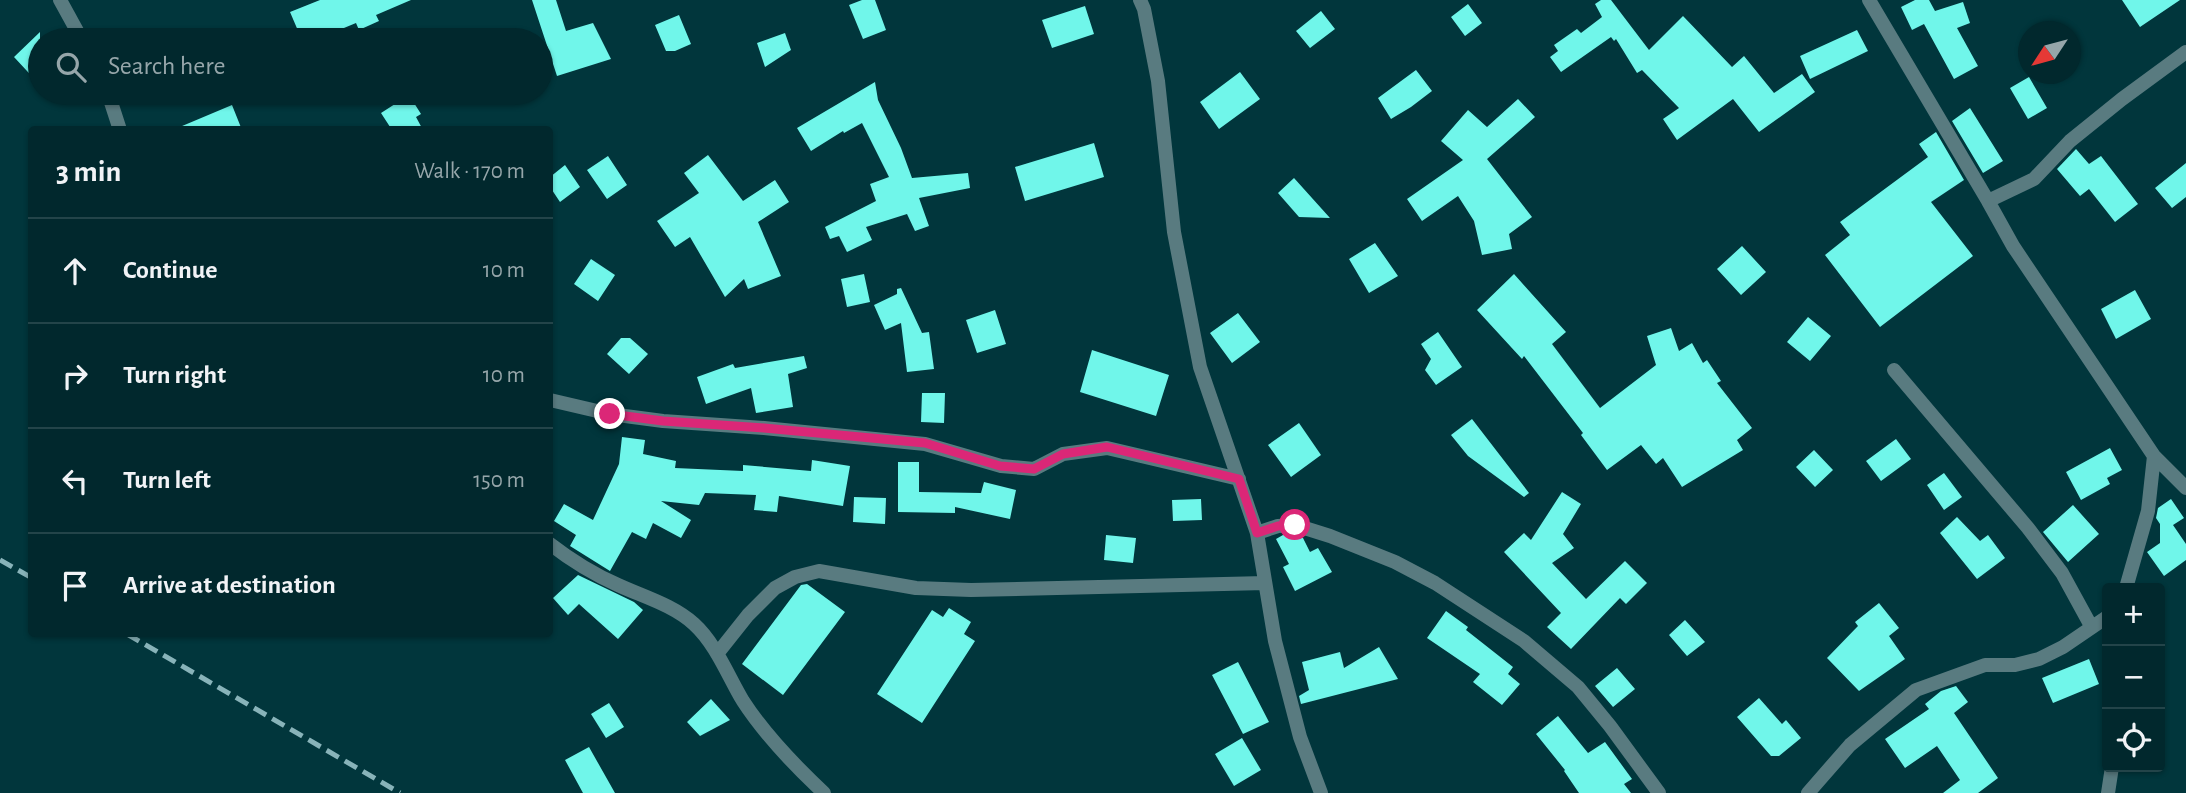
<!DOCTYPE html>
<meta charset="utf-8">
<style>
body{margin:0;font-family:"Alegreya Sans",sans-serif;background:#0b3035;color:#f1f3f6}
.controls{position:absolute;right:21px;bottom:21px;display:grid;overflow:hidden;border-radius:7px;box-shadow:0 2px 5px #0004}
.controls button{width:63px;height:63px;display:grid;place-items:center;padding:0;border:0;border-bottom:2px solid #234449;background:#01282d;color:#f1f3f6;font:35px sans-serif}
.compass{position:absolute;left:2018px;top:21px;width:63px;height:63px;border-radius:50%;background:#01282d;box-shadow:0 2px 5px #0004;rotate:234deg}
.stop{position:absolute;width:21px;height:21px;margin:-16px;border:5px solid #db2777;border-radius:50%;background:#fff}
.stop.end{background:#db2777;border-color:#fff;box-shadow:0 2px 7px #0008}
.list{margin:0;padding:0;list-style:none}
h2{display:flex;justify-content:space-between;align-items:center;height:91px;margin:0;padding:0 28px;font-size:30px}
h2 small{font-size:23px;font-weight:400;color:#96a6aa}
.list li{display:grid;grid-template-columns:46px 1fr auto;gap:21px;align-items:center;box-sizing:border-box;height:105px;padding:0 28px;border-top:2px solid #234449}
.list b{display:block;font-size:26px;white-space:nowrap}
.list em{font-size:23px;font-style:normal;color:#96a6aa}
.icon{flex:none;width:38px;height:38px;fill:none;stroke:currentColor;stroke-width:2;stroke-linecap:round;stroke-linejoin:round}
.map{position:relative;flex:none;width:2186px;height:793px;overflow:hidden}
.search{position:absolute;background:#01282d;box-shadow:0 2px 5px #0004;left:28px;top:28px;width:525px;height:77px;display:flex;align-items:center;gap:18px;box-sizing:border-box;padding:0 24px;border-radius:38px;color:#96a6aa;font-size:26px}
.panel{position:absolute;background:#01282d;box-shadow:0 2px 5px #0004;left:28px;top:126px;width:525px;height:511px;border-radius:7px}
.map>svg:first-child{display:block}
</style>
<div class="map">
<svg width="2186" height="793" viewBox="0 0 2186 793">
<rect width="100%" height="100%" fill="#01363c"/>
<path fill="#70f6ea" d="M 320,0 L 411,0 L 376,15 L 379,21 L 359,30 L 356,23 L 315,40 L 302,40 L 290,12 Z
M 532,0 L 556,0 L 566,31 L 593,23 L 611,59 L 557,76 Z
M 862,0 L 875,0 L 886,30 L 863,39 L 849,5 Z
M 1601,0 L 1611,0 L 1649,50 L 1683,16 L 1732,67 L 1744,56 L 1774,93 L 1802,74 L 1815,92 L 1759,132 L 1733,99 L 1677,140 L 1663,119 L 1679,108 L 1642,70 L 1637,73 L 1616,39 L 1614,41 L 1611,37 L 1561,72 L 1550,57 L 1558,51 L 1554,45 L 1577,29 L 1581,33 L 1602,17 L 1595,4 Z
M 1915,0 L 1929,0 L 1935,11 L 1963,2 L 1970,23 L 1957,28 L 1978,66 L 1954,79 L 1924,24 L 1912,30 L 1901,7 Z
M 2122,0 L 2180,0 L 2140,27 Z
M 1468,4 L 1482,23 L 1465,36 L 1451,17 Z
M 1085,6 L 1094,34 L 1052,48 L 1042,20 Z
M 1321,11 L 1335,29 L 1310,48 L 1296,31 Z
M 679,15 L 691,44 L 675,51 L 666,51 L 655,25 Z
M 1857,30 L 1868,51 L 1810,79 L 1800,56 Z
M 40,32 L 40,85 L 14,57 Z
M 785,33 L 791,50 L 765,67 L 757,43 Z
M 1416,70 L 1432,91 L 1411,107 L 1391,119 L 1378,98 Z
M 1240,72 L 1260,99 L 1219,129 L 1200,102 Z
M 2029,77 L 2047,108 L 2028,119 L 2010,88 Z
M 875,82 L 878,100 L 901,148 L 912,178 L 968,173 L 970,188 L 919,198 L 929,226 L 915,231 L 907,214 L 866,227 L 872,240 L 847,252 L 839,236 L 830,239 L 825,227 L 876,201 L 870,184 L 889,177 L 862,123 L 844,133 L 843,131 L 811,151 L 797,128 Z
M 409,95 L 421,114 L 416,117 L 423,130 L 392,130 L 381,113 Z
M 1518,99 L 1535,117 L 1487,159 L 1532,217 L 1509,234 L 1512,249 L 1482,255 L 1474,221 L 1458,196 L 1422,221 L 1407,199 L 1463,160 L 1441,141 L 1468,110 L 1487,127 Z
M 232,105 L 242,130 L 175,130 L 175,129 Z
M 1970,108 L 2003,161 L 1983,173 L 1952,121 Z
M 1936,132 L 1964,180 L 1931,202 L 1973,256 L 1880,327 L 1825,255 L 1850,235 L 1840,222 L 1928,157 L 1919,144 Z
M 1094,143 L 1104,177 L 1025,201 L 1015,167 Z
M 2076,149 L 2089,164 L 2101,156 L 2138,204 L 2115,222 L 2089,189 L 2080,196 L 2057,169 Z
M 708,155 L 743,201 L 775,180 L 789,202 L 758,222 L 781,276 L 748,289 L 744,279 L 725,297 L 690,237 L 675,247 L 657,221 L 699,193 L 684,173 Z
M 608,156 L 627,185 L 607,199 L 587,170 Z
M 2186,163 L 2186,197 L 2172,208 L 2155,188 Z
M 565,165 L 580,187 L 560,202 L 550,187 L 550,177 Z
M 1294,178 L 1330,218 L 1299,217 L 1278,193 Z
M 1375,243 L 1398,276 L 1369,293 L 1349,259 Z
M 1742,246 L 1766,272 L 1741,295 L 1717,269 Z
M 591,259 L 615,275 L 598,301 L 574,284 Z
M 864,274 L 870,302 L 847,307 L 841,279 Z
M 1514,274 L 1566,332 L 1552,344 L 1600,408 L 1656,365 L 1647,336 L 1671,328 L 1679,351 L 1692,343 L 1703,363 L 1707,360 L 1721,381 L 1717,383 L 1752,428 L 1737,440 L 1743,450 L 1682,487 L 1663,458 L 1656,464 L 1641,445 L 1607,470 L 1581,435 L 1583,433 L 1524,356 L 1522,359 L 1477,310 Z
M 901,288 L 922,333 L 929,332 L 934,369 L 907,372 L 901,323 L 885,330 L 874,305 L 897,294 L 897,289 Z
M 2135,290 L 2151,319 L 2116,339 L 2101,309 Z
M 995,310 L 1006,344 L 977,353 L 966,320 Z
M 1238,313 L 1260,342 L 1232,363 L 1210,333 Z
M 1808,317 L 1831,336 L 1810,361 L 1787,342 Z
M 1438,332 L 1462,367 L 1436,385 L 1425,370 L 1431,359 L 1421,344 Z
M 621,338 L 630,338 L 648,354 L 629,374 L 607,354 Z
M 1092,350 L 1169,375 L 1156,416 L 1080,392 Z
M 804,356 L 807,368 L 788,374 L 793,407 L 756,413 L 751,388 L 706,404 L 697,377 L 733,364 L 735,368 Z
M 922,393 L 945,393 L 944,423 L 921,422 Z
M 1472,419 L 1529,493 L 1524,497 L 1468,456 L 1451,435 Z
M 1299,423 L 1321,455 L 1291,477 L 1268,445 Z
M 622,437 L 645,440 L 643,454 L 676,461 L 675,468 L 743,471 L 743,465 L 811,471 L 812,460 L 850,466 L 843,506 L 779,496 L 777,512 L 754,510 L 756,495 L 705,493 L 699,505 L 661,501 L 691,520 L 681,538 L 653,523 L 646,539 L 632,532 L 610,571 L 570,546 L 576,535 L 554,521 L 564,504 L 593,520 L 619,464 Z
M 1896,439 L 1911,459 L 1881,481 L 1866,461 Z
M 2110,448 L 2122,470 L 2107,478 L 2110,484 L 2081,500 L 2066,472 Z
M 1814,450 L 1833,470 L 1815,487 L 1796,467 Z
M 898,462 L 919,462 L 919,492 L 981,493 L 984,482 L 1016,490 L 1010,519 L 955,507 L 955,513 L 898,512 Z
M 1944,473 L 1962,497 L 1944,510 L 1927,485 Z
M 1562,492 L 1581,504 L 1563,534 L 1574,548 L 1552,563 L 1586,599 L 1625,561 L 1647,583 L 1626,604 L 1620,598 L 1571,649 L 1547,627 L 1561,613 L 1504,552 L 1524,533 L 1531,540 Z
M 854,497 L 886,498 L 885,524 L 853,522 Z
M 1201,499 L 1202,520 L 1173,521 L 1172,500 Z
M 2171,499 L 2184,518 L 2173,525 L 2186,544 L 2186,560 L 2164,576 L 2147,552 L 2160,543 L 2160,524 L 2156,518 L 2158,508 Z
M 2073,505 L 2099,534 L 2068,562 L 2043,532 Z
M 1957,517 L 1980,541 L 1988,535 L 2005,558 L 1977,579 L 1940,533 Z
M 1106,535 L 1136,538 L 1133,563 L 1104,560 Z
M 1283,535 L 1294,535 L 1303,538 L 1310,552 L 1318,548 L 1332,572 L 1295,591 L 1283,567 L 1289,564 L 1276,539 Z
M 578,575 L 634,602 L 643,610 L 618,639 L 579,604 L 568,615 L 553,598 Z
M 807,584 L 845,612 L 783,695 L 742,664 L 801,585 Z
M 1879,603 L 1899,628 L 1889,636 L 1905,659 L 1859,691 L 1827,658 L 1858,626 L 1855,622 Z
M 949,608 L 971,622 L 964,634 L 975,641 L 922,723 L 877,694 L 932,610 L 943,617 Z
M 1446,611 L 1468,627 L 1466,630 L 1513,667 L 1508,674 L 1520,684 L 1502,705 L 1473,682 L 1480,674 L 1427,638 Z
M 1685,620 L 1705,642 L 1687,656 L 1669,635 Z
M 1379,647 L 1398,679 L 1301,704 L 1299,696 L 1309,690 L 1302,662 L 1340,652 L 1344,668 Z
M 2089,659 L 2099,684 L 2053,703 L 2042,678 Z
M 1238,662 L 1269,722 L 1243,734 L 1212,675 Z
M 1617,668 L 1635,689 L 1613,707 L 1595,686 Z
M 1956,686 L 1968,702 L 1954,713 L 1998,778 L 1978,793 L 1943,793 L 1960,780 L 1937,746 L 1905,768 L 1885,739 L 1929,709 L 1925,704 L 1941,691 Z
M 1759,698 L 1782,724 L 1786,720 L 1801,738 L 1779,756 L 1771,756 L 1737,717 Z
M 711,699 L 730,720 L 700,736 L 687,722 Z
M 609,703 L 624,727 L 606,738 L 591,714 Z
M 1558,716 L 1588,753 L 1605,742 L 1632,779 L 1624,784 L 1631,793 L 1579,793 L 1564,771 L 1565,770 L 1536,734 Z
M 1242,738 L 1261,770 L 1234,786 L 1215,754 Z
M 589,747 L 615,793 L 583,793 L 565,760 Z"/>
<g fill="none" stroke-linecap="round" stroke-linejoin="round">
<path stroke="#597b80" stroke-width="14" d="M 60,0 L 82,40
M 1140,0 L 1144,9 L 1158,81 L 1174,232 L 1200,367 L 1257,533 L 1275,641 L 1300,737 L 1321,793
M 1869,0 L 1988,201 L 2013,246 L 2154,456 L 2186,488
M 108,93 L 120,130
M 1988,201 L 2034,179 L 2070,141 L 2122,99 L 2186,52
M 1894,370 L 2028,528 L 2062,573 L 2091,626
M 550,400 L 610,414 L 663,421 L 764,428 L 925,444 L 1001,466 L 1034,469 L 1063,454 L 1107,448 L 1239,479
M 1257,533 L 1278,526 L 1295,525 L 1330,536 L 1395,562 L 1435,583 L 1524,641 L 1578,687 L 1610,726 L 1659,793
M 550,544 C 572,561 593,574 618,585 C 644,597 673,605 694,624 C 716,644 728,676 743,701 C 765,735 794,765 824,793
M 2126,588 L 2148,511 L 2154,456
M 717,654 L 748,615 L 775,588 L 795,577 L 819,571 L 916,588 L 971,590 L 1265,583
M 1808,793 L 1850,745 L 1916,690 L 1985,665 L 2015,665 L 2039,659 L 2063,647 L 2107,617
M 2108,793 L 2112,767"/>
<path stroke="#88b3b9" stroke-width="5" stroke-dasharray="14 7" stroke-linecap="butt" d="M 0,560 L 32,578
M 127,634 L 400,793"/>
</g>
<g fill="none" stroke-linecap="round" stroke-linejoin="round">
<path stroke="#db2777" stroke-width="9" d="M 610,414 L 663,421 L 764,428 L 925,443 L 1000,466 L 1034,469 L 1063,454 L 1107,447 L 1239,479 L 1257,533 L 1278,526 L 1295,525"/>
</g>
</svg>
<div class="controls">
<button>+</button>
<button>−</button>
<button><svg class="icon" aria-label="locate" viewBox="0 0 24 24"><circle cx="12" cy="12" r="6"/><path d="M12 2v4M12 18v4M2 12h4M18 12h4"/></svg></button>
</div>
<svg class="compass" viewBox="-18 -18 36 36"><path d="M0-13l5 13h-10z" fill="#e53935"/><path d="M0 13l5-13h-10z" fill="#96a6aa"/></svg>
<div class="stop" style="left:1295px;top:525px"></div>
<div class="stop end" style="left:610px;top:414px"></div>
<div class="search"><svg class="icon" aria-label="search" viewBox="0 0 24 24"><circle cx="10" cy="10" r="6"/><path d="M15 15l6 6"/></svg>Search here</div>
<section class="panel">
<h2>3 min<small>Walk · 170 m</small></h2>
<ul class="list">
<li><svg class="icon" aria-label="ahead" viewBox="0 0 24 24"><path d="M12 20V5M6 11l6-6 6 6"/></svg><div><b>Continue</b></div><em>10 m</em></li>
<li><svg class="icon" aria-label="right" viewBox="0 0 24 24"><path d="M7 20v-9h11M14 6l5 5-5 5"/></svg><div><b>Turn right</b></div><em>10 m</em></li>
<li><svg class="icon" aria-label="left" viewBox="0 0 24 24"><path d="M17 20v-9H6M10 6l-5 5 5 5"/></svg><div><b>Turn left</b></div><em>150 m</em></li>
<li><svg class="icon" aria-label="arrive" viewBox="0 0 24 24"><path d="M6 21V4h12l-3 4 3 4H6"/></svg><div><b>Arrive at destination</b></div></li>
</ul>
</section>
</div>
